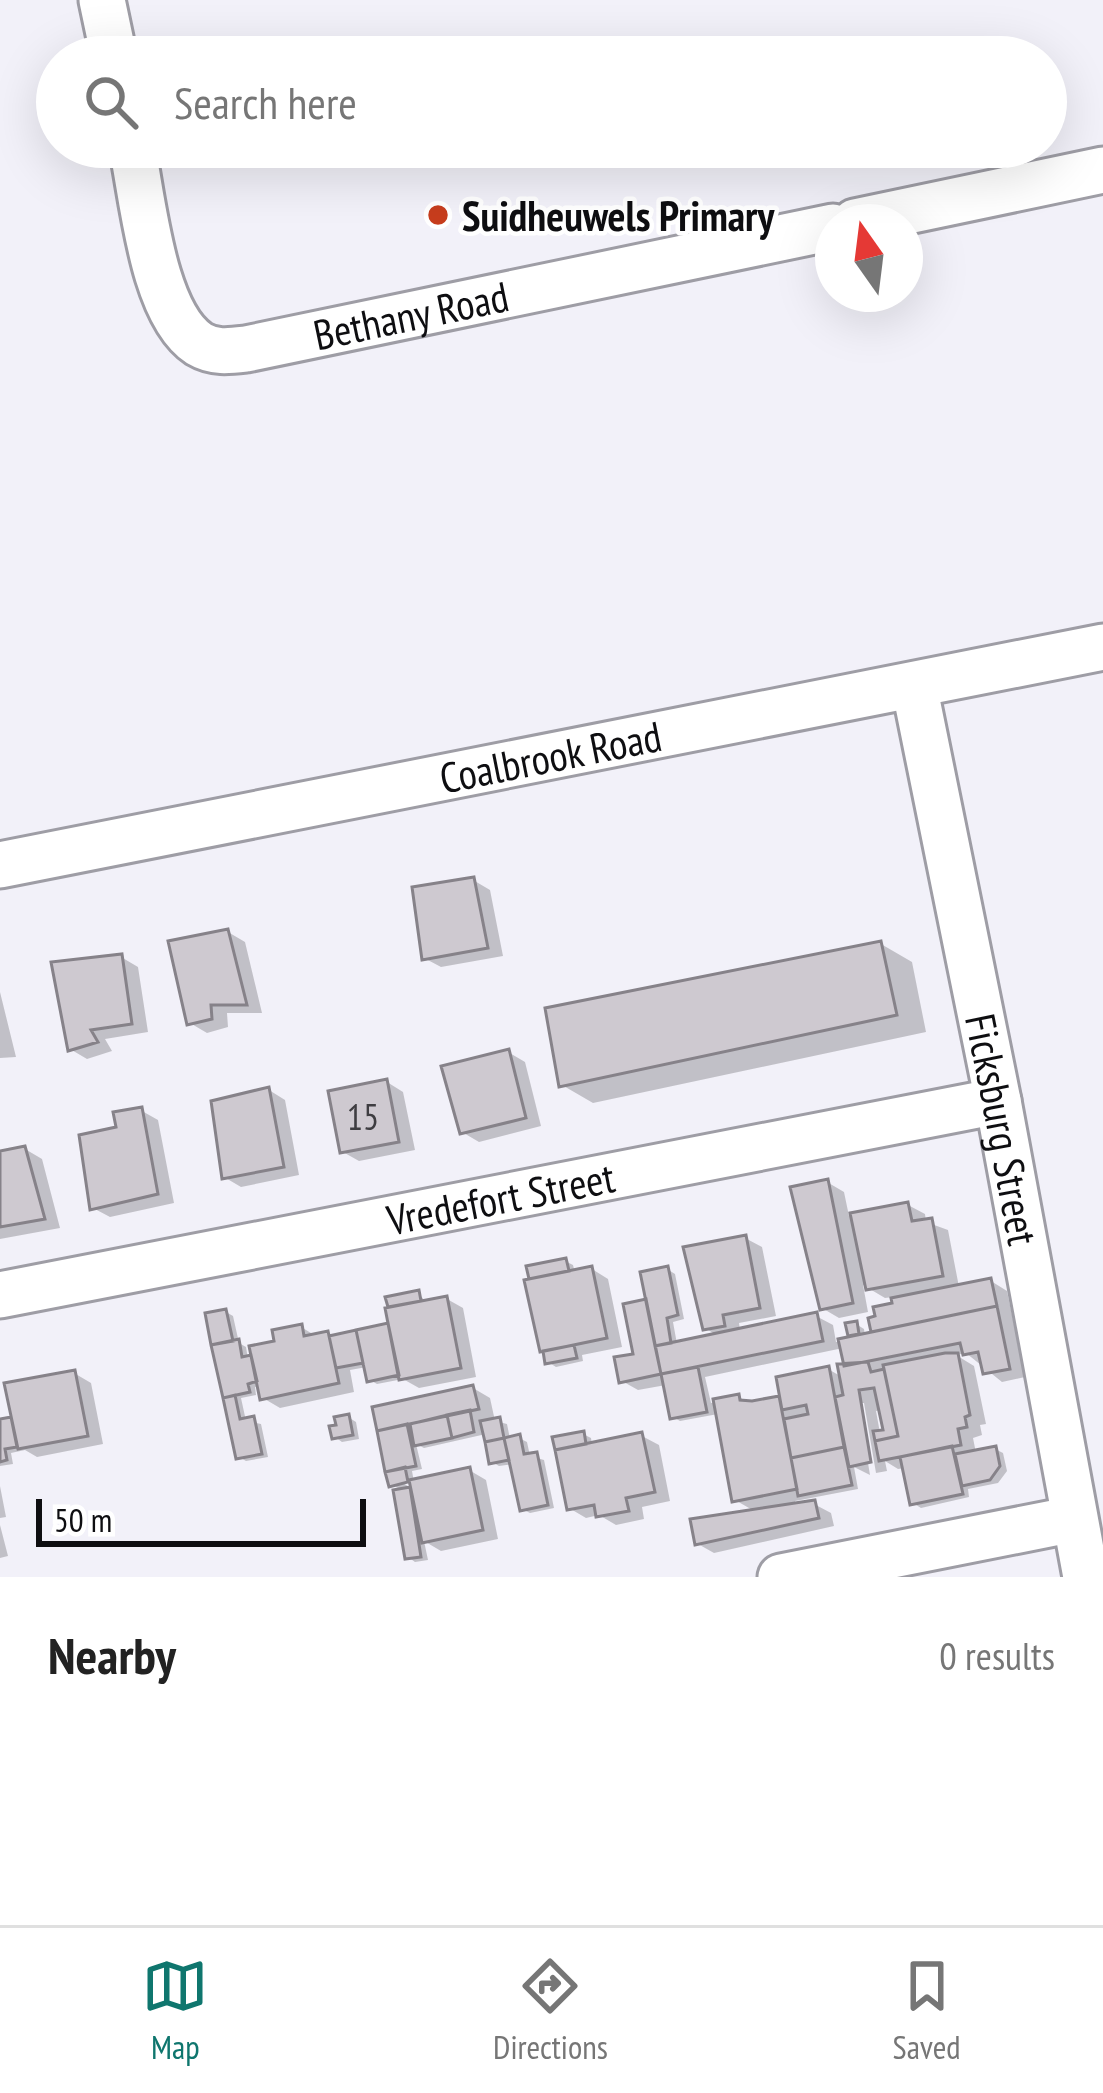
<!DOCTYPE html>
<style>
body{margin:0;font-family:"PT Sans Narrow",sans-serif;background:#f2f2f2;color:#222}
.compass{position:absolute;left:815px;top:204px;width:108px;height:108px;border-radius:50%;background:#fff;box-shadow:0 12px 48px #0002;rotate:346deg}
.scale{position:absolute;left:36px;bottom:30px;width:330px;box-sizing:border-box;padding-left:12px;border:6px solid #0e0e11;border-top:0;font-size:33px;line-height:42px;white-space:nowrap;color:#0e0e11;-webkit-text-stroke:9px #fff;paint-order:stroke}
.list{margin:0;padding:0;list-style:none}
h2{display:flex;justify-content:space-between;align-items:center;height:156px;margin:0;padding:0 48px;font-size:51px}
h2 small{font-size:39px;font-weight:400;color:#767676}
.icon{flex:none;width:66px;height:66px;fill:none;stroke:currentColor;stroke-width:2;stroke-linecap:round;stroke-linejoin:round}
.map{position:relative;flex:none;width:1103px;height:1577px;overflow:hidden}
.search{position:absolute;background:#fff;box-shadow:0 12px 48px #0002;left:36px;right:36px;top:36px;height:132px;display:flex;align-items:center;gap:30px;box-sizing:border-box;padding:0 42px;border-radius:66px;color:#767676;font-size:45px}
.sheet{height:348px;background:#fff}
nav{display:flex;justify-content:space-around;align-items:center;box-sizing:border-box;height:168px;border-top:3px solid #e0e0e0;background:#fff;font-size:33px;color:#767676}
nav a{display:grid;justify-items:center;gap:6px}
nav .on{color:#0f766e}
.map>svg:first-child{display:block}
</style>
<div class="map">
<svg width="1103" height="1577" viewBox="0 0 1103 1577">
<rect width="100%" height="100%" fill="#f2f1f9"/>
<path fill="#0003" fill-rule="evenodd" d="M 473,880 L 490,890 L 503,956 L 441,967 L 424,958 Z
M 228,932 L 245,942 L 262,1013 L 227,1013 L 228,1027 L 207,1033 L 190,1023 Z
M 881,944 L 912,962 L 926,1032 L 593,1103 L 562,1085 Z
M 121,957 L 138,967 L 148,1032 L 105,1039 L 112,1051 L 87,1059 L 70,1049 Z
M 0,992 L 16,1057 L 0,1058 Z
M 508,1052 L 525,1062 L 541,1126 L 479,1142 L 462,1132 Z
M 387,1082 L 403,1092 L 415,1150 L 359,1161 L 343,1152 Z
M 269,1090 L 285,1100 L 299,1175 L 241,1187 L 224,1177 Z
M 142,1111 L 158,1120 L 174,1203 L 110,1217 L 93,1208 L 120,1129 Z
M 25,1149 L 42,1159 L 60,1228 L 0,1239 L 0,1154 Z
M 827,1182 L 844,1192 L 849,1216 L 908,1205 L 925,1214 L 926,1222 L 948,1230 L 959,1287 L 991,1281 L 1007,1291 L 1025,1377 L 1002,1382 L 966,1353 L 956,1355 L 974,1366 L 986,1424 L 980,1425 L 982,1435 L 973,1438 L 976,1453 L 995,1449 L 1003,1453 L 1007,1471 L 998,1483 L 968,1489 L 969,1497 L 921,1508 L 913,1503 L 905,1468 L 898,1469 L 885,1461 L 887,1471 L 876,1473 L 864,1403 L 858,1403 L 870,1475 L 854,1467 L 858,1489 L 795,1501 L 796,1506 L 814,1504 L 831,1513 L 834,1526 L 714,1553 L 698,1544 L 756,1512 L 735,1500 L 718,1414 L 680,1421 L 673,1417 L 666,1385 L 638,1390 L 622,1381 L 636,1356 L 649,1302 L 667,1269 L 675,1274 L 684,1319 L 673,1322 L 677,1344 L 718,1336 L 705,1328 L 745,1238 L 762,1247 L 776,1316 L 739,1323 L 740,1331 L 816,1316 L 833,1325 L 836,1342 L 857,1338 L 851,1334 L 856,1324 L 864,1329 L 865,1336 L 874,1334 L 871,1320 L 895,1306 L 893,1297 L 885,1298 L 863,1285 L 868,1312 L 839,1318 L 822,1308 ZM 843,1348 L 847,1366 L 842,1377 L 828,1369 L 783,1398 L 752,1404 L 739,1397 L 711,1403 L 705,1377 ZM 881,1410 L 886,1432 L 880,1433 L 876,1411 Z
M 565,1261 L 573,1265 L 575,1273 L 592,1269 L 608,1279 L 622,1347 L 582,1355 L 583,1361 L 556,1367 L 548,1362 Z
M 418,1293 L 427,1303 L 447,1299 L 463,1308 L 476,1377 L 419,1388 L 403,1379 L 377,1384 L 370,1380 L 367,1367 L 350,1370 L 354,1392 L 280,1408 L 263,1398 L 261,1386 L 255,1387 L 256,1395 L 241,1398 L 246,1421 L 261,1424 L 268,1457 L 246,1461 L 239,1457 L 226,1312 L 233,1316 L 239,1343 L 246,1347 L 248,1359 L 301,1327 L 316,1336 L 327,1334 L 335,1337 L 391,1326 L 389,1299 Z
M 74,1373 L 91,1383 L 103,1444 L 37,1457 L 25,1450 L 11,1453 L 13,1464 L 0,1466 L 0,1422 L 15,1423 Z
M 473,1388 L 490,1398 L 495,1421 L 507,1424 L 510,1439 L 519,1438 L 527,1442 L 530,1456 L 544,1460 L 554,1508 L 530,1513 L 522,1509 L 513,1464 L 499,1466 L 492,1462 L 486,1434 L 424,1448 L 416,1444 L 422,1469 L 412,1471 L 414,1482 L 469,1470 L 486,1480 L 498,1539 L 441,1551 L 424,1541 L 428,1560 L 415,1562 L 408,1557 L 404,1491 L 392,1485 L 376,1410 ZM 397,1472 L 413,1482 L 413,1489 L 394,1478 Z
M 348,1417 L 356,1422 L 359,1439 L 342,1442 L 335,1437 Z
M 583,1434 L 591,1438 L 592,1445 L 642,1436 L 659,1445 L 670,1501 L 642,1507 L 644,1519 L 616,1525 L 599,1515 L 586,1518 L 569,1508 Z
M 0,1486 L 6,1517 L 0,1518 Z
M 0,1525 L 8,1556 L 0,1558 Z"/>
<path fill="#cec9d0" stroke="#868289" stroke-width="3" d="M 474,877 L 488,948 L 422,960 L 412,887 Z
M 228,929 L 247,1005 L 211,1005 L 212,1019 L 187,1025 L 168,941 Z
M 881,941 L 897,1015 L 559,1087 L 545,1008 Z
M 122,954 L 132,1024 L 91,1030 L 98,1042 L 68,1051 L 51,962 Z
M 509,1049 L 526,1118 L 460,1134 L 441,1066 Z
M 387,1079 L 399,1142 L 340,1153 L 328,1091 Z
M 269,1087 L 284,1167 L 222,1179 L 211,1101 Z
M 142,1107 L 158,1194 L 90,1210 L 79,1135 L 116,1127 L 113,1112 Z
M 25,1146 L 45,1219 L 0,1227 L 0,1151 Z
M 828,1179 L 853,1303 L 820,1310 L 790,1187 Z
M 908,1202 L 912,1221 L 932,1218 L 943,1276 L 866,1290 L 850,1213 Z
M 746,1235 L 760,1308 L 723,1315 L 725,1326 L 703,1330 L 683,1247 Z
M 566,1258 L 569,1271 L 529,1279 L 526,1266 Z
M 592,1266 L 607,1338 L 540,1352 L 524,1280 Z
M 668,1266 L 678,1315 L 667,1318 L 671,1343 L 655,1346 L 640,1272 Z
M 991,1278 L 997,1306 L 871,1332 L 868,1318 L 875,1316 L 873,1307 L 892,1303 L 891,1298 Z
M 419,1290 L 421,1301 L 388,1307 L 385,1297 Z
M 447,1296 L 461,1368 L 399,1380 L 385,1308 Z
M 646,1299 L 661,1374 L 619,1383 L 614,1357 L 633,1354 L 623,1304 Z
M 997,1306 L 1010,1369 L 983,1374 L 978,1352 L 963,1355 L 960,1343 L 844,1366 L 838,1339 Z
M 226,1309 L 233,1341 L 211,1345 L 205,1313 Z
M 817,1312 L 823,1341 L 661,1374 L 655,1346 Z
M 857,1321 L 859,1334 L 848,1336 L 845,1323 Z
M 388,1323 L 399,1375 L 367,1382 L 356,1330 Z
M 302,1324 L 304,1336 L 328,1331 L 339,1383 L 260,1400 L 249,1346 L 274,1341 L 272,1330 Z
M 356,1330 L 363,1363 L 336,1368 L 329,1336 Z
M 239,1339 L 242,1357 L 251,1355 L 257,1381 L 248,1384 L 250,1392 L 223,1398 L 211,1345 Z
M 574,1345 L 577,1358 L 545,1364 L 543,1351 Z
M 945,1353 L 958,1353 L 970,1415 L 965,1417 L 967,1427 L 958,1429 L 961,1445 L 879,1461 L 875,1441 L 898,1436 L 883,1365 Z
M 868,1362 L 871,1372 L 884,1369 L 898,1436 L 875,1441 L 873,1431 L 883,1430 L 874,1388 L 859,1390 L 871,1462 L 849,1467 L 835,1397 L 843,1395 L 837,1364 Z
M 829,1366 L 844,1447 L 791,1458 L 784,1419 L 808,1414 L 806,1405 L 782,1410 L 776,1377 Z
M 698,1367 L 707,1412 L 670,1419 L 661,1374 Z
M 75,1370 L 88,1436 L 18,1449 L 4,1383 Z
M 473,1385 L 479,1409 L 377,1431 L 372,1407 Z
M 739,1394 L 740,1400 L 752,1401 L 779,1396 L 797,1489 L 732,1502 L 713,1399 Z
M 235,1395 L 240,1419 L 254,1416 L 262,1454 L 236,1459 L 223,1398 Z
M 470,1410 L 474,1432 L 452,1438 L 447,1415 Z
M 349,1414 L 353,1435 L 332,1439 L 329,1426 L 336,1425 L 334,1417 Z
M 447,1415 L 452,1438 L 414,1446 L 410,1424 Z
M 11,1417 L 17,1447 L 5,1449 L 7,1460 L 0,1462 L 0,1419 Z
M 500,1417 L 504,1438 L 485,1442 L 480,1421 Z
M 407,1424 L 416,1466 L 385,1472 L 377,1431 Z
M 584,1431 L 586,1444 L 555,1450 L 552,1437 Z
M 642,1432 L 655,1492 L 626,1498 L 629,1511 L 596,1517 L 594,1505 L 567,1510 L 555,1450 Z
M 520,1434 L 524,1454 L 537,1452 L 548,1505 L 520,1511 L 504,1438 Z
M 504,1438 L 509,1460 L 489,1464 L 485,1442 Z
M 952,1446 L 963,1494 L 910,1505 L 900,1457 Z
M 996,1446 L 1000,1466 L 990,1480 L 962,1486 L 955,1454 Z
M 844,1447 L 852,1485 L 798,1496 L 791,1458 Z
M 405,1467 L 408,1482 L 389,1487 L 385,1472 Z
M 470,1467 L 483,1530 L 422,1543 L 409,1480 Z
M 410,1487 L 421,1557 L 405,1559 L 393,1490 Z
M 815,1500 L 819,1518 L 695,1545 L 690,1519 Z"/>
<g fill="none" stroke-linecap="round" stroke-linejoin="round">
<defs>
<g id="minor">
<path d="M 102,0 L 114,57"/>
<path id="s1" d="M 132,147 C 143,199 152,313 199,344 C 214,353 229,351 246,349 L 833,227"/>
<path d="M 855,222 L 1103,170"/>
<path id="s2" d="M 914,685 L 998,1101 L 1086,1577"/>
<path id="s3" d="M 0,865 L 1103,647"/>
<path id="s4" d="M 0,1295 L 998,1101"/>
<path d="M 781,1577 L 1074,1519"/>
</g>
</defs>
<use href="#minor" stroke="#9e9da5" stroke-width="51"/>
<use href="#minor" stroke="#fff" stroke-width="45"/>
</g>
<circle fill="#c73d1d" stroke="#fff" stroke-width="4.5" cx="438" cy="215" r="12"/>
<g text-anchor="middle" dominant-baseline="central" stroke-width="9" stroke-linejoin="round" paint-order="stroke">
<g font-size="36" fill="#3e3d41">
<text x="363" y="1116">15</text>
</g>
<g font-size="42" font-weight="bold" fill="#0e0e11" stroke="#fff" text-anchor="start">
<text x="462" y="215">Suidheuwels Primary</text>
</g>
<g font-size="42" fill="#0e0e11" stroke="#fff">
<text stroke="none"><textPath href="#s1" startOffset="429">Bethany Road</textPath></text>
<text stroke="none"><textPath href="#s3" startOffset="561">Coalbrook Road</textPath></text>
<text stroke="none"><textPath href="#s2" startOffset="453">Ficksburg Street</textPath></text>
<text stroke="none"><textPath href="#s4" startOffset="510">Vredefort Street</textPath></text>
</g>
</g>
</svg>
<svg class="compass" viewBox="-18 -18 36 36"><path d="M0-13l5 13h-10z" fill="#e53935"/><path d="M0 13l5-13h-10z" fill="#767676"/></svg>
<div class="scale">50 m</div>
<div class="search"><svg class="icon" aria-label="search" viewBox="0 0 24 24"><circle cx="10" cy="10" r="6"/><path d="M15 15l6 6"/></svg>Search here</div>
</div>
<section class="sheet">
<h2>Nearby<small>0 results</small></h2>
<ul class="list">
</ul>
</section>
<nav>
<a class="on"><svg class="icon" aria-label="map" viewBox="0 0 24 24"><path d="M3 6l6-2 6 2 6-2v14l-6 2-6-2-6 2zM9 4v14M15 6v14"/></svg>Map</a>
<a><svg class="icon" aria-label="directions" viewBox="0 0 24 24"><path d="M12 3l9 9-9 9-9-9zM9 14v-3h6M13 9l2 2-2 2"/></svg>Directions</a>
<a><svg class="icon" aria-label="saved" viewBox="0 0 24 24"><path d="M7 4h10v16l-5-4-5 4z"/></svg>Saved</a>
</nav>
